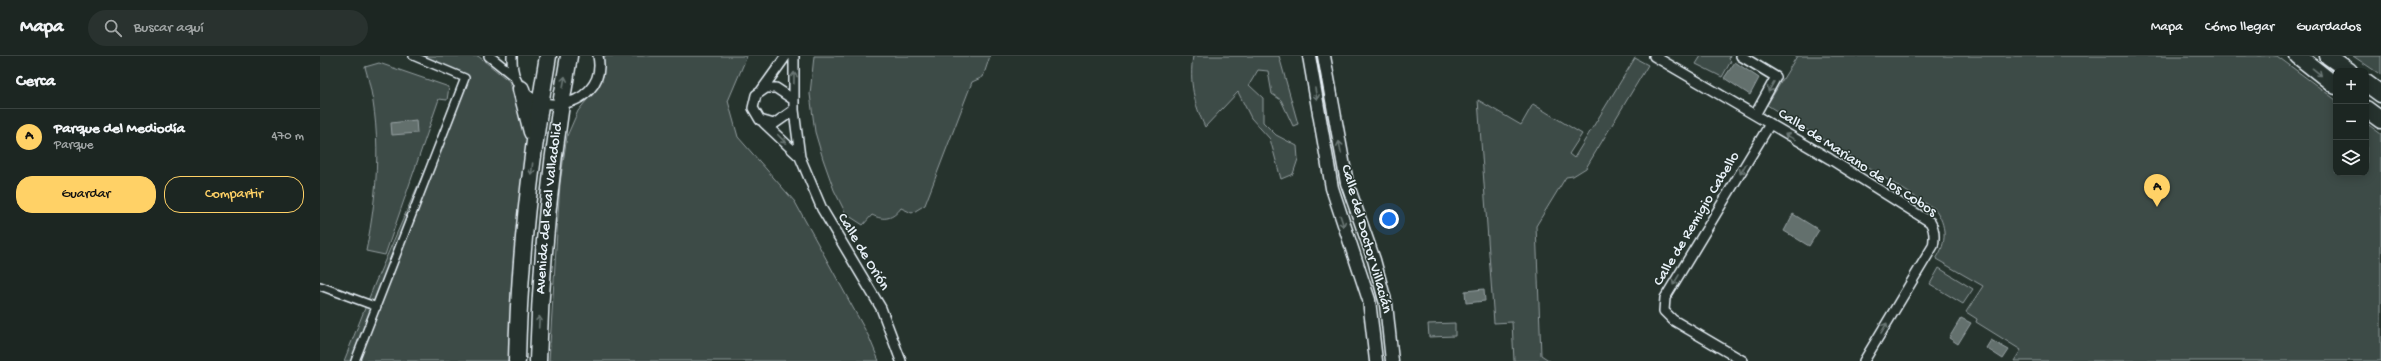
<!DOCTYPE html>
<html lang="es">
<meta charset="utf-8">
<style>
body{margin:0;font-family:"Gochi Hand",sans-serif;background:#29322f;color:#f1f3f6}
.controls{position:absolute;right:12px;top:12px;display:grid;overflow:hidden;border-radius:8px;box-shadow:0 2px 10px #0003}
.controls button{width:36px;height:36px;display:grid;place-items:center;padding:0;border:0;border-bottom:1px solid #3a4340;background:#1c2622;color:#f1f3f6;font:20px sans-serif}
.you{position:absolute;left:1069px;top:163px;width:14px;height:14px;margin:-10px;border:3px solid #fff;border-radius:50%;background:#1a73e8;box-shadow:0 0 0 6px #1a73e833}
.badge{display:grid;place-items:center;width:26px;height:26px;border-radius:50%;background:#ffd166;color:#111;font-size:13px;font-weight:700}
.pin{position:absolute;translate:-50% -33px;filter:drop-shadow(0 1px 2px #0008)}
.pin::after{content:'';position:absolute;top:21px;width:14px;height:12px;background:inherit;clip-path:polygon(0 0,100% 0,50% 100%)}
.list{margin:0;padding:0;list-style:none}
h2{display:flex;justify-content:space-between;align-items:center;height:52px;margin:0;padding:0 16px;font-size:17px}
h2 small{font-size:13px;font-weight:400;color:#a0a5a5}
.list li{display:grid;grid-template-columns:26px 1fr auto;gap:12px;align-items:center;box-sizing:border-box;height:56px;padding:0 16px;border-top:1px solid #3a4340}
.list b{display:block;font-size:15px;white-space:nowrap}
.list p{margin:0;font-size:13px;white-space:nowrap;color:#a0a5a5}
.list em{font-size:13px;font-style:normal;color:#a0a5a5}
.actions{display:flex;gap:8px;padding:12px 16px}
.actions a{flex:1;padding:9px 0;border:1px solid #ffd166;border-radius:16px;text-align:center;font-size:14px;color:#ffd166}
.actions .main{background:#ffd166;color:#111}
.icon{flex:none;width:22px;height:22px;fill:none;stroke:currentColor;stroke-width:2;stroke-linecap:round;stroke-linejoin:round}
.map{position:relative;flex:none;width:2061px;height:305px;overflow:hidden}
header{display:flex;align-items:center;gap:24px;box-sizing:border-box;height:56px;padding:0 20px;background:#1c2622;border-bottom:1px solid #3a4340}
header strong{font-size:19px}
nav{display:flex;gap:22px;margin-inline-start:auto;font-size:14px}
.search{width:280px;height:36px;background:#29322f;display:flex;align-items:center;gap:10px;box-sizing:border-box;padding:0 14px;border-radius:22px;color:#a0a5a5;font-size:15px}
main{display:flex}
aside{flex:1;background:#1c2622}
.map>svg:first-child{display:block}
</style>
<header>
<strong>Mapa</strong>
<div class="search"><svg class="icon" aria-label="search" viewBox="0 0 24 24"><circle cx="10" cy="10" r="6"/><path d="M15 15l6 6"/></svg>Buscar aquí</div>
<nav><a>Mapa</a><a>Cómo llegar</a><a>Guardados</a></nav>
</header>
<main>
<aside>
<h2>Cerca<small></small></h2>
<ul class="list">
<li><span class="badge">A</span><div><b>Parque del Mediodía</b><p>Parque</p></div><em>470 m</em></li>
</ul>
<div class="actions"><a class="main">Guardar</a><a>Compartir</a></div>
</aside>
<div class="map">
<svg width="2061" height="305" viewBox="0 0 2061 305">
<rect width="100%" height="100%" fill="#26332d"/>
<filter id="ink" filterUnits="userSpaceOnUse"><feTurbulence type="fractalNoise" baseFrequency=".025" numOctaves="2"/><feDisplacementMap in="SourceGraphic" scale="8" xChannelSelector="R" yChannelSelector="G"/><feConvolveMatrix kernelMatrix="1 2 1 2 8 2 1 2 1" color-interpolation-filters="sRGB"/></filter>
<g filter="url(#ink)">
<path fill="#3e4b47" stroke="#939ea0" d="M 93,0 L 158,0 L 189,25 L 199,49 L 209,86 L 190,305 L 24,305 L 55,227 L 145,22 Z
M 284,0 L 427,0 L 408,45 L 418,81 L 475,146 L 549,281 L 559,305 L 229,305 L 240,127 L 247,80 L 258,55 L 278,30 L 283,20 Z
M 494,0 L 670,0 L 663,21 L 652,26 L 605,149 L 592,157 L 581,152 C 573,163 564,165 552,159 L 543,169 L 526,158 L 514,134 L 503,103 L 495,76 L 490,38 Z
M 873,0 L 959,0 L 978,68 L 973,70 L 961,44 L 952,38 L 948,15 L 938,14 L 929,29 L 943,42 L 943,66 L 956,79 L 977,90 L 978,103 L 973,118 L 961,123 L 950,83 L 931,62 L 918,36 L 885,71 C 874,48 869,26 873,0 Z
M 1381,0 L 1410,0 L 1409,3 L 1411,5 L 1402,21 L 1376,8 Z
M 1477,0 L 1957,0 L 2016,44 L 2016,117 L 2046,117 L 2046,67 L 2061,78 L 2061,305 L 1694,305 L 1701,294 L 1656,266 L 1657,263 L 1646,256 L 1663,230 L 1616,203 C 1627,187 1627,169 1615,153 L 1447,49 Z
M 2033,0 L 2061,0 L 2061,19 Z
M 1315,2 L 1328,9 L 1266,112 L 1253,120 L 1246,121 L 1216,170 L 1221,299 L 1230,305 L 1194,305 L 1192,266 L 1174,267 L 1158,44 L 1201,69 L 1213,48 L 1262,78 L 1249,98 L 1254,102 Z
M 59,7 L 129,31 L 127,44 L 119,43 L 65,199 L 46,195 C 58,136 63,70 45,11 Z
M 1619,212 L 1653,233 L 1643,248 L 1610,228 Z
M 1135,267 L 1135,280 L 1109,281 L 1108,268 Z"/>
<path fill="#636f6d" stroke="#98a3a5" d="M 1415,6 L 1439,22 L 1430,39 L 1404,22 Z
M 96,64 L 97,77 L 72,79 L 71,67 Z
M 1473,158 L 1499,174 L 1489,190 L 1464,175 Z
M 1164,233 L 1165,245 L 1146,247 L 1145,235 Z
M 1641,262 L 1651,267 L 1638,288 L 1629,282 Z
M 1671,284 L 1689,294 L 1683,303 L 1666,292 Z"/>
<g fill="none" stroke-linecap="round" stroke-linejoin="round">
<defs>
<path id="pedestrian" d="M 0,230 L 57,251
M 35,305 L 145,22 L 93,0"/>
<path id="minor" d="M 169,0 L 194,20
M 192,0 C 190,71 290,57 278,0
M 1334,0 L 1510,103 L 1610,166 C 1615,174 1615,181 1613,190 L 1544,305
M 1421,0 L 1456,21 L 1435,59
M 446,32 L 456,32 L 474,44 L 474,54 L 454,68 L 440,64 L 433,52 L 436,39 Z
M 441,35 L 466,0
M 474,44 L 474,0
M 474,54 L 480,101 L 502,153 L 561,252 L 581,305
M 444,67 L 480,101
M 1423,305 L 1353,264 L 1344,255 L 1345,242 L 1450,68"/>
<path id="tertiary" d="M 989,0 L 1012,132 L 1049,244 L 1056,305
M 1004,0 L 1027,127 L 1054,204 L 1066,248 L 1072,305"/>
<g id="trunk">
<path d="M 1978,0 L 2016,30"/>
<path d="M 2008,0 L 2029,15"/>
<path d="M 2046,27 L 2061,38"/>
<path d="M 201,33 L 212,76"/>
<path d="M 2046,53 L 2061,64"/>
<path d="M 197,305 C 199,203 211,100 228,0"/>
<path id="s1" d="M 218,305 C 221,203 231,101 249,0"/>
</g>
</defs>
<use href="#pedestrian" stroke="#e8f1f8" stroke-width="10"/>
<use href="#minor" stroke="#e8f1f8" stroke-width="12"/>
<use href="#tertiary" stroke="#e8f1f8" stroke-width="15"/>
<use href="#trunk" stroke="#e8f1f8" stroke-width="19"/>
<use href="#pedestrian" stroke="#26332d" stroke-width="7"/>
<use href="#minor" stroke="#26332d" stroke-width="9"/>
<use href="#tertiary" stroke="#26332d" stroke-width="12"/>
<use href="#trunk" stroke="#26332d" stroke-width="16"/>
</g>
<defs><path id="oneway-shaft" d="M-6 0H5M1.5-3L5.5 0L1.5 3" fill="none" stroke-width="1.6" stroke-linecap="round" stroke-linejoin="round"/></defs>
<g stroke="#6a7674">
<use href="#oneway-shaft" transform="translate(1997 16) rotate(39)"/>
<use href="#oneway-shaft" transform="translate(474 22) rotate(-89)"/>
<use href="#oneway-shaft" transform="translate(244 26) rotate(-80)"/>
<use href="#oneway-shaft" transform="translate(1451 31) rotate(119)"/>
<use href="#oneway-shaft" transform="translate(996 38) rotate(80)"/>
<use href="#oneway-shaft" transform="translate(1470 81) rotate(-151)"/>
<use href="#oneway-shaft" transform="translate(462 83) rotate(46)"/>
<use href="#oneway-shaft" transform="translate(1020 91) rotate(-101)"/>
<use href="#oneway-shaft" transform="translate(212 113) rotate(96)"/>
<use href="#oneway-shaft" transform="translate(1423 113) rotate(120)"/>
<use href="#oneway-shaft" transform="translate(1022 165) rotate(72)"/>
<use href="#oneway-shaft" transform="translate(1356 224) rotate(121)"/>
<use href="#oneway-shaft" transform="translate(219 266) rotate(-87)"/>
<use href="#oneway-shaft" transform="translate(1564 272) rotate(-59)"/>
</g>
</g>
<g text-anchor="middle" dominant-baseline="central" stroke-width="3" stroke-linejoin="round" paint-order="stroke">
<g font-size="15" fill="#e8f1f8" stroke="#26332d">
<text transform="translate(1537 107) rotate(33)">Calle de Mariano de los Cobos</text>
<text stroke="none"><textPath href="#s1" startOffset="153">Avenida del Real Valladolid</textPath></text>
<text transform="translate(1377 163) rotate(-59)">Calle de Remigio Cabello</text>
<text transform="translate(1046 183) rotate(74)">Calle del Doctor Villacián</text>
<text transform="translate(543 196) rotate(59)">Calle de Orión</text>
</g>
</g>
</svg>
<div class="controls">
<button>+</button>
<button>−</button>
<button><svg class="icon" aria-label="layers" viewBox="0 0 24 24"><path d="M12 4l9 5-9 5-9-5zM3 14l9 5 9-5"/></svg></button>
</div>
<div class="you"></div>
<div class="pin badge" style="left:1837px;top:151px">A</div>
</div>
</main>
